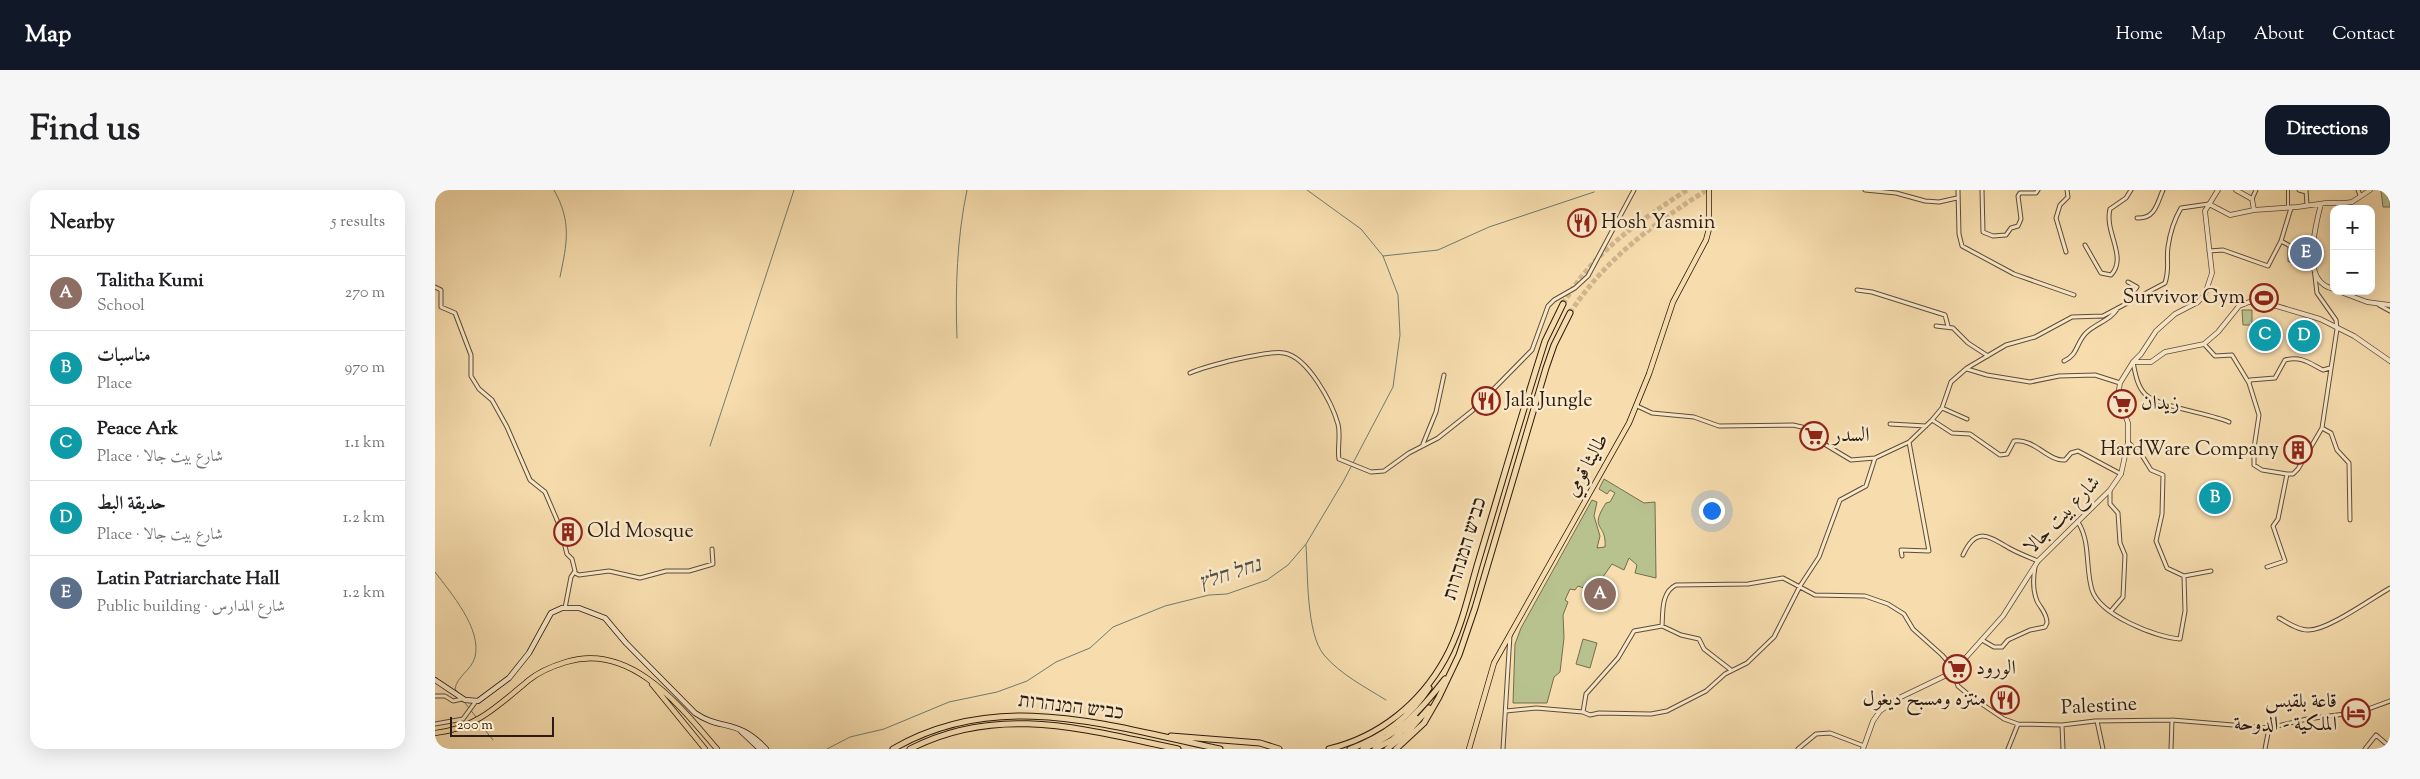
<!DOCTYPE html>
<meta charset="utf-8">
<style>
body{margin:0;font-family:"Sorts Mill Goudy",Amiri,"Frank Ruhl Libre",serif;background:#f6f6f6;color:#202124}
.controls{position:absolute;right:15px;top:15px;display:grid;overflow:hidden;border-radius:10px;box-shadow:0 5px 20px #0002}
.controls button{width:45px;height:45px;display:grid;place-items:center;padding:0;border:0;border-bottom:1px solid #e0e0e0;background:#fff;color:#202124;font:25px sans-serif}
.scale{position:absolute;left:15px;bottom:12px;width:104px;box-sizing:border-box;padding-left:5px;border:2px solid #2b1b10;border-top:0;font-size:14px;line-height:18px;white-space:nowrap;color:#2b1b10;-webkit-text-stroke:4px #fae9ca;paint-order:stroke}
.you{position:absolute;left:1276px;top:320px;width:18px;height:18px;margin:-12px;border:4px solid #fff;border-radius:50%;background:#1a73e8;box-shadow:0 0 0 8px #1a73e833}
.badge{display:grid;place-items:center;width:32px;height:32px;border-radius:50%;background:#111827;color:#fff;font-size:16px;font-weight:700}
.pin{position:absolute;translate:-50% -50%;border:2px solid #fff;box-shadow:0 1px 5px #0006}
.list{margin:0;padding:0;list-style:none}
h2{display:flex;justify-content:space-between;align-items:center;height:65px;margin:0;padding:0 20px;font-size:21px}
h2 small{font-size:16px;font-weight:400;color:#757577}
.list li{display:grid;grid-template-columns:32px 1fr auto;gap:15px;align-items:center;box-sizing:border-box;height:75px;padding:0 20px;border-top:1px solid #e0e0e0}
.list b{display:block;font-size:19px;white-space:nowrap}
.list p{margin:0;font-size:16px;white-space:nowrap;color:#757577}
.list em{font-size:16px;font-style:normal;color:#757577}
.map{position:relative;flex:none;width:1955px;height:559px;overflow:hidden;border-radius:15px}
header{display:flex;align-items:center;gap:30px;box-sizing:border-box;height:70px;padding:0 25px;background:#111827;color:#fff}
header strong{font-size:24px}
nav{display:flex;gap:28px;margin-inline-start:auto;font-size:18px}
.intro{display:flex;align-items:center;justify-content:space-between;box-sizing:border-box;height:120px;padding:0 30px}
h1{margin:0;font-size:35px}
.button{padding:12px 22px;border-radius:15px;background:#111827;color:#fff;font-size:18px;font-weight:700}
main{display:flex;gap:30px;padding:0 30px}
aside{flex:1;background:#fff;border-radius:15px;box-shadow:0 5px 20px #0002}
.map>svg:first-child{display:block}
</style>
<header>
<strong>Map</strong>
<nav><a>Home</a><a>Map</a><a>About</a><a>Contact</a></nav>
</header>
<div class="intro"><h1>Find us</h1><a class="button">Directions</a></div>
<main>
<aside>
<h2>Nearby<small>5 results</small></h2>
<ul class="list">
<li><span class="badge" style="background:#8d6e63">A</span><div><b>Talitha Kumi</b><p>School</p></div><em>270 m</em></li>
<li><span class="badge" style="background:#0f9aa8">B</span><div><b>مناسبات</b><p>Place</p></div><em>970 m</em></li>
<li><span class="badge" style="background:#0f9aa8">C</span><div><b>Peace Ark</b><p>Place · شارع بيت جالا</p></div><em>1.1 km</em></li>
<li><span class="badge" style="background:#0f9aa8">D</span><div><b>حديقة البط</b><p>Place · شارع بيت جالا</p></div><em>1.2 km</em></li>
<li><span class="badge" style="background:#5c6f8a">E</span><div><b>Latin Patriarchate Hall</b><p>Public building · شارع المدارس</p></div><em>1.2 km</em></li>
</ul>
</aside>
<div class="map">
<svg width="1955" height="559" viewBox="0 0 1955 559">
<rect width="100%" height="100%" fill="#f7ddae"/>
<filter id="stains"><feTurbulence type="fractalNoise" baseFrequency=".004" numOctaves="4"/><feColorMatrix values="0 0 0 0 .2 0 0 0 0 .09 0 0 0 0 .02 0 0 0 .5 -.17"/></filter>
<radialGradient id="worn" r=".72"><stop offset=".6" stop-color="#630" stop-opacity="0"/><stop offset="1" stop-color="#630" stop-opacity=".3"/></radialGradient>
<path fill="#b8c28e" stroke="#726e4f" d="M 1955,0 L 1955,17 L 1948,17 L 1946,1 Z
M 1807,120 L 1817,120 L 1817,135 L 1808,135 Z
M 1169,289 L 1209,313 L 1220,312 L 1221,388 L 1200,383 L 1202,375 L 1194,368 L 1189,380 L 1177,374 L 1163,394 L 1157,393 L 1152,399 L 1143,396 L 1140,400 L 1135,399 L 1130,410 L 1133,412 L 1128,425 L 1129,448 L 1125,482 L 1119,487 L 1112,513 L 1078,513 L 1080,454 L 1086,438 L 1157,310 L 1162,312 L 1159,326 L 1165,346 L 1162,358 L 1170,357 C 1172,332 1153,341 1171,313 L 1175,312 L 1180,303 L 1175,300 L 1172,304 L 1164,299 Z
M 1148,449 L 1162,453 L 1155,478 L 1141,474 Z"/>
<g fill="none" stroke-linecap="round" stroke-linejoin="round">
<path stroke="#6f7b6e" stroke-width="1" d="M 119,0 C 137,32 132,53 125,87
M 948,66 L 1003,60 L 1054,37 L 1159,2
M 522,148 C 520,100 522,47 532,0
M 275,256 L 359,0
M 871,355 C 873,384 871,443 889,465 C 905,484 930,497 951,510
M 0,382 C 16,403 47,439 40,467 C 36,481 22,486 20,499 L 23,503
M 30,513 L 41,527
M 43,531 L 58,550
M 392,559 L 415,547 L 449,539 L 514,512 L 562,502 L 592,491 L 621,472 L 655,458 L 678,437 L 730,416 L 774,405 L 792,404 L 832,390 L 853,375 L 871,354 L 908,292 L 958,197 L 965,145 L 963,105 L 948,66 L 926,39 L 872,0"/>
<path stroke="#ceb68e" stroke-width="5" stroke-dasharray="5 2.5" stroke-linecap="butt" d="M 1128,114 C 1158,62 1203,32 1252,0
M 1135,123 C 1170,69 1218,34 1272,0"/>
<defs>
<path id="pedestrian" d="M 1853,0 L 1853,18"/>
<path id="minor" d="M 1430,0 L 1461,3 L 1490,11 L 1504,12 L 1522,8
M 1523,0 L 1524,44 L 1527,56 L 1579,84 L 1639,105
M 1547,0 L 1548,42 L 1558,46 L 1571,45 L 1576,38 L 1583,36 L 1586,29 L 1583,6 L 1585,3 L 1601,3 L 1603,0
M 1864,0 L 1871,2
M 1871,0 L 1872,15
M 1923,0 L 1925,5
M 1817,9 L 1821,0
M 1702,28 C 1720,29 1722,14 1728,0
M 1650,55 L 1666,83 L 1676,85 C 1693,67 1669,42 1675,19 L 1691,8 L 1696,0
M 1774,61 L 1788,60 L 1833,76 L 1846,51 L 1856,18
M 1631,62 L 1621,28 L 1625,15 L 1633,7 L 1632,0
M 1693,92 L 1702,97 L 1695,106 L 1696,110
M 0,97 L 6,100 L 6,117 L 20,123 L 36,165 L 36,186 L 44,199 L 57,210 L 72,237 L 95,290 L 110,302 L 125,337 L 132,364 L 137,369 L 140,381 L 136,387 L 130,418
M 1422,100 L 1437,102 L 1510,125 L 1513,136
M 1944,115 L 1955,121
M 1501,136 L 1518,138 L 1533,153 L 1553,166
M 1769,154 L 1780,166 L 1797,165 L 1814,193
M 1629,171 C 1643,165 1641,153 1651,143 C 1661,133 1675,131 1683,118
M 1698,172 C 1700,182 1702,196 1710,204 C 1723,217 1774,223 1794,232
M 1532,179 L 1552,185 L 1595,192 L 1624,186 L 1660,185 L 1685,193
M 755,183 C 771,176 832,160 849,163 C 873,167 897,213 903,234 C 906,246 902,258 904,269 L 936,282 L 949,281 L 974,263 L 1003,248 L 1037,221 L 1097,160 L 1113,116 L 1119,110 L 1140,98 L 1153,86 L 1199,0
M 1202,216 L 1217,223 L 1259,227 L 1284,236 L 1358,235 L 1371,238 L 1386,252 L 1416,270 L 1440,268 L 1474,252 L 1497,230 L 1507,218 L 1516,192 L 1532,178 L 1571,155 L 1600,147 L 1637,127 L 1668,126 L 1730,93 C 1735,78 1731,71 1733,57 C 1735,43 1739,30 1746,18 L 1774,14
M 1507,218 L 1532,229
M 1497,230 L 1517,243 L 1535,244 L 1565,265 L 1572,264 L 1579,251 C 1599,248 1614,272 1630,270 L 1636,263 L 1643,261 L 1686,284
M 1455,234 L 1491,236
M 1887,238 L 1896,243 L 1902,260 L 1914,273 L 1915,330
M 1693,252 L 1708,267 L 1716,280 L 1728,285 L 1727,324 L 1721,351 L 1732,378 L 1749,386 L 1776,381
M 988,254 L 1001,222 L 1009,185
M 1852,284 L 1827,280 L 1819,275 L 1819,258 L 1824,225 L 1814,193 L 1815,190 L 1840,188 L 1850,170 C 1867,166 1874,173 1888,180 L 1895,178
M 1675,300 L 1675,314 L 1683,323 L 1685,353 L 1690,365 L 1688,407 L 1676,421
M 1643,332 C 1656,353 1650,377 1657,400 C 1665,425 1720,447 1745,449 L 1750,421 L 1749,386
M 1528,365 C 1541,336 1553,346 1574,358 C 1583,363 1593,367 1603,371
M 1467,366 L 1466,360 L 1494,361 L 1474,252
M 1832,377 L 1850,371 L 1838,336 L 1843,329 L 1852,284 L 1858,284 L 1863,279 L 1887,238 L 1902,139 L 1901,130 L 1882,103 L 1879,78 L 1855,70 L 1855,56 L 1846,51
M 140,383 L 144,385 L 174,381 L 205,388 L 231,381 L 254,381 L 278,374 L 277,359
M 1844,428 C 1853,433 1863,440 1873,440 C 1892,441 1937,408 1955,398
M 1227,436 C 1228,422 1226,402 1241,395 L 1313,394 L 1348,388 L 1380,405 L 1430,406 L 1453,414 L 1469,424 L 1478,439 L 1507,465 L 1515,474 L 1523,496 L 1535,506 L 1569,529 L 1583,534 L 1627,535 L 1660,531 L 1737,530 L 1834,538 L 1872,529 L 1925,522 L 1955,511
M 1547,450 L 1559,457 L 1567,457 L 1573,450 L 1595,440 L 1610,437 L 1612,433 C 1612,423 1606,419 1602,411 C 1598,401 1598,388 1600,377
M 0,506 L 10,506 L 18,511 L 27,509
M 1071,521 L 1101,518 L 1148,522 L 1155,525 L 1164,523 L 1216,524 L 1232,521 L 1271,501 L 1290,484 L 1312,473 L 1339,447 L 1365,396 L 1384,367 L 1405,310 L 1431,296 L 1440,268
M 1148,522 L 1151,504 L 1183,468 L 1199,441 L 1227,436 L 1246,445 L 1264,449 L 1269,459 L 1296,480
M 1662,531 L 1668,559
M 0,534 L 28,529 L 41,511
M 1627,535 L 1628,559
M 1068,559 L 1075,445
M 1363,559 L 1381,544 L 1395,543 L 1429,556
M 1573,559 L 1583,534
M 1736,559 L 1737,530
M 1830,559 L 1834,538
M 1930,559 L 1941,545 L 1955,557"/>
<path id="tertiary" d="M 1801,0 L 1817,9 L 1819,20 L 1862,17 L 1891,13 L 1910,13 L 1917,12 L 1935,0
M 1774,14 L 1795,25 L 1819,20
M 1886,14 C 1881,33 1869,80 1888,94 C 1891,97 1895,98 1899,99
M 1903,101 L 1932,112 L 1955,115
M 1698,172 L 1716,172 L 1730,162 L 1769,154 L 1783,142 L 1804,116 L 1814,112 L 1838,115 L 1885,129 L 1919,146 L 1955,171
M 1428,559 L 1438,531 L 1445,521 L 1466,507 L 1518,482 L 1568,426 L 1603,371 L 1675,300 L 1686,284 L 1693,252 L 1693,233 L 1683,206 L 1685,193 L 1698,172 L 1706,164 L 1721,141 L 1740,124 L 1763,112 L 1770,104 L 1777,83 L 1770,21 L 1783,0"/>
<path id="secondary" d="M 0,490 L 30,510 L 43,511 L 74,488 L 94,463 L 116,423 L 127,418 L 144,418 L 170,428 L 191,453 L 260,523 C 286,541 303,528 331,559
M 306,541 L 325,559"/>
<path id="primary" d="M 217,494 L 270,559
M 0,543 C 40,539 64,515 94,490 C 105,481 118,476 131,472 C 196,452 245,516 282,559
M 1034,559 L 1059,473 L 1194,233 L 1214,184 L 1238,112 L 1271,50 L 1274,39 L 1274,0"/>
<path id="trunk" d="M 736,546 L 825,553 L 844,559
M 458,559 C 563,498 674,536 785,559
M 475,559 C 564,513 651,540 743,559
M 894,559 C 944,547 985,514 1010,469 C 1027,438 1034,402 1044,369 C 1066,296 1087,223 1110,151 L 1128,114
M 915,559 C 949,547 974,528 994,498
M 928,559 C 963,545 987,519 1010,489
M 940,559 L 957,550 L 981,528
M 952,559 L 970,545 L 994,518
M 961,559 L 989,533 L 1004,507 L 1024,465 L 1040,418 L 1111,178 L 1119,155 L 1135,123"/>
</defs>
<use href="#pedestrian" stroke="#5e4c38" stroke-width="4"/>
<use href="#minor" stroke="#5e4c38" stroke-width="5"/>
<use href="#tertiary" stroke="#5e4c38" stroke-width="5.5"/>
<use href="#secondary" stroke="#2b1b10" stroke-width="6"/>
<use href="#primary" stroke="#2b1b10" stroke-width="6"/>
<use href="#trunk" stroke="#2b1b10" stroke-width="7"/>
<use href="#pedestrian" stroke="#fae9ca" stroke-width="2"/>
<use href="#minor" stroke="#fae9ca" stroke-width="3"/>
<use href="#tertiary" stroke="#fae9ca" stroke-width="4"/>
<use href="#secondary" stroke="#fae9ca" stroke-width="4.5"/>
<use href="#primary" stroke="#f7ddae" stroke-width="4.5"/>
<use href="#trunk" stroke="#f7ddae" stroke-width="5"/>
</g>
<defs>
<symbol id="restaurant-ring" viewBox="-11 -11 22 22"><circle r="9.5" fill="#fae9ca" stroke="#8f2418" stroke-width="1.5"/><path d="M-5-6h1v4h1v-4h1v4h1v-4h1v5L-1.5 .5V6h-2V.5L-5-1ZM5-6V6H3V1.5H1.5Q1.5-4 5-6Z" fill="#8f2418"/></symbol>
<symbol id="stadium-ring" viewBox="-11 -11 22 22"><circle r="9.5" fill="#fae9ca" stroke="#8f2418" stroke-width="1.5"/><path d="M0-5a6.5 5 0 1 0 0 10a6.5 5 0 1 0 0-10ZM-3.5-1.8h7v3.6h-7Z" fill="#8f2418"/></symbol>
<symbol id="supermarket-ring" viewBox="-11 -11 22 22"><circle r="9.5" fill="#fae9ca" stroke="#8f2418" stroke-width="1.5"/><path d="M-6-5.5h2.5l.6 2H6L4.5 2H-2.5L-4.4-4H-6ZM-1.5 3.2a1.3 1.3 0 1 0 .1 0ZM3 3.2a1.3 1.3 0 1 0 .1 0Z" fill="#8f2418"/></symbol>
<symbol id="building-ring" viewBox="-11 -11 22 22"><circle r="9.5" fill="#fae9ca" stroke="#8f2418" stroke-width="1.5"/><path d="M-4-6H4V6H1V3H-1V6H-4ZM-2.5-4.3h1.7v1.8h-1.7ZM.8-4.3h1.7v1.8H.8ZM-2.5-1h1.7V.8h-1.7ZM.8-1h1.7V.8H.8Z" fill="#8f2418"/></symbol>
<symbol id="hotel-ring" viewBox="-11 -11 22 22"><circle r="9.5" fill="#fae9ca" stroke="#8f2418" stroke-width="1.5"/><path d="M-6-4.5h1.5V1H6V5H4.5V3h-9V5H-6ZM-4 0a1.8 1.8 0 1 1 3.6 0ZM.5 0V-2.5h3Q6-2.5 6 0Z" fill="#8f2418"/></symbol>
</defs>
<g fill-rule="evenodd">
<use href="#restaurant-ring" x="1131" y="17" width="32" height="32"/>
<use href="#stadium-ring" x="1813" y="92" width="32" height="32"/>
<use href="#restaurant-ring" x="1035" y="195" width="32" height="32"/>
<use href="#supermarket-ring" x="1671" y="198" width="32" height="32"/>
<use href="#supermarket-ring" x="1363" y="230" width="32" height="32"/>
<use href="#building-ring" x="1847" y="244" width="32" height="32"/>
<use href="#building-ring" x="117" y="326" width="32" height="32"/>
<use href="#supermarket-ring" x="1506" y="463" width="32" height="32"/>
<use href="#restaurant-ring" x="1554" y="494" width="32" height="32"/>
<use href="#hotel-ring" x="1905" y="507" width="32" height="32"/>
</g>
<g text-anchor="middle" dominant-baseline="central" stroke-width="5" stroke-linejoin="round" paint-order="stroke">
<g font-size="20" fill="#2b1b10" stroke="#fae9ca" text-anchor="start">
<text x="1166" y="33">Hosh Yasmin</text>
<text x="1810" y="108" text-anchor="end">Survivor Gym</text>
<text x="1070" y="211">Jala Jungle</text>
<text x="1706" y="214">زيدان</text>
<text x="1398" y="246">السدر</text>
<text x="1844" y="260" text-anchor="end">HardWare Company</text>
<text x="152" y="342">Old Mosque</text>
<text x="1541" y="479">الورود</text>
<text x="1551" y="510" text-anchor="end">منتزه ومسبح ديغول</text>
<text x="1902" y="512" text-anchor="end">قاعة بلقيس<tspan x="1902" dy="23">الملكية - الدوحة</tspan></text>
</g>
<g font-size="20" fill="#2b1b10" stroke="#fae9ca">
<text transform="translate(1153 276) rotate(-61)">طاليثا قومي</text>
<text transform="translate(1628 326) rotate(-46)">شارع بيت جالا</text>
<text transform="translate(1031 359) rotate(-73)">כביש המנהרות</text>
<text transform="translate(1664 517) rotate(-3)">Palestine</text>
<text transform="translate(636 518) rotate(7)">כביש המנהרות</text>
</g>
<g font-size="21" font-style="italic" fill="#535347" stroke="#fae9ca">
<text transform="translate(795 385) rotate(-18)">נחל חלץ</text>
</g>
</g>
<rect width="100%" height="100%" filter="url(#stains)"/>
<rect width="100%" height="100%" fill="url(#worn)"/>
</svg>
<div class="controls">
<button>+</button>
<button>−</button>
</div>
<div class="scale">200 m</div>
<div class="you"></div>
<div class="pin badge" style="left:1165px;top:404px;background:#8d6e63">A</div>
<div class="pin badge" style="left:1780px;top:308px;background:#0f9aa8">B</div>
<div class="pin badge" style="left:1830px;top:145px;background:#0f9aa8">C</div>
<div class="pin badge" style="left:1869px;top:146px;background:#0f9aa8">D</div>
<div class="pin badge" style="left:1871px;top:63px;background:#5c6f8a">E</div>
</div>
</main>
